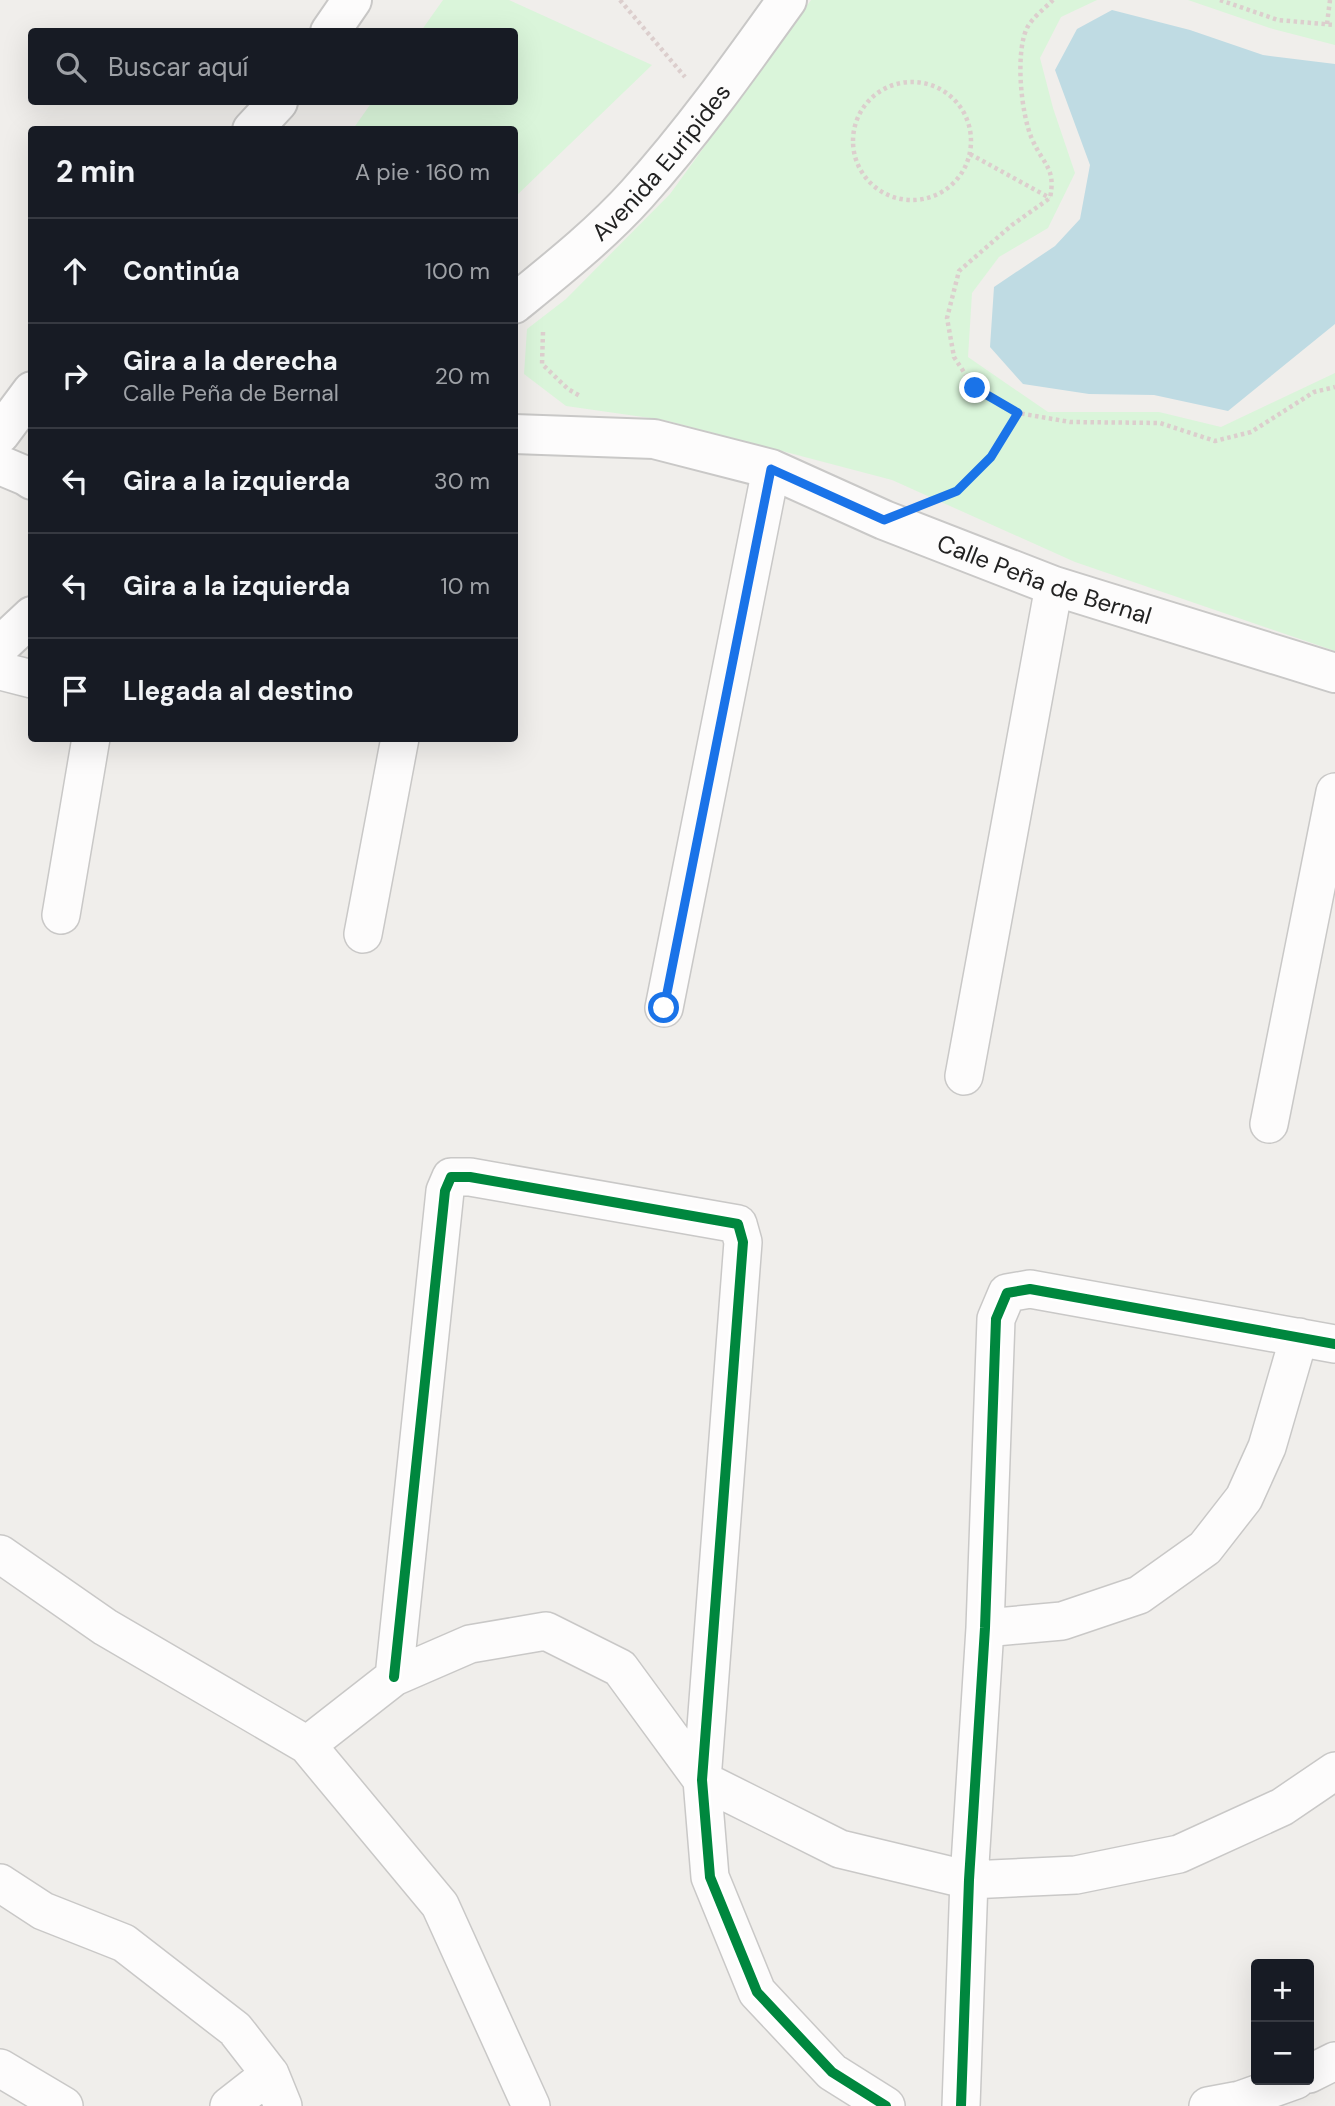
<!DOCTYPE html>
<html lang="es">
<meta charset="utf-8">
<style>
body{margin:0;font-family:"DM Sans",sans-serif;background:#20242c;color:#f1f3f6}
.controls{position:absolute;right:21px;bottom:21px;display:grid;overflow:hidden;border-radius:7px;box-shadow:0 7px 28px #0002}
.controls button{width:63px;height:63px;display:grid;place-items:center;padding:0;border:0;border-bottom:2px solid #363941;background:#171b24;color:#f1f3f6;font:35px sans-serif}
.stop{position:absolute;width:21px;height:21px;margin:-16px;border:5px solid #1a73e8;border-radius:50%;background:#fff}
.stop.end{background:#1a73e8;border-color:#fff;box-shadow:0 2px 7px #0008}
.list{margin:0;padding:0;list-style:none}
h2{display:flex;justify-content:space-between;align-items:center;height:91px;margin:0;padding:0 28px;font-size:30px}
h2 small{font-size:23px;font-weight:400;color:#9ea1a6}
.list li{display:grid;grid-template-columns:46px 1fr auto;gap:21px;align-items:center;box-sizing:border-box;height:105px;padding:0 28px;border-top:2px solid #363941}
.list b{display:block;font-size:26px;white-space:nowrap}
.list p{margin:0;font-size:23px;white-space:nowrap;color:#9ea1a6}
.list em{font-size:23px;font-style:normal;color:#9ea1a6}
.icon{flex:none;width:38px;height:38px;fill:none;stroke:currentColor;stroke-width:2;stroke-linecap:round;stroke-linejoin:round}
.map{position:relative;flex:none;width:1335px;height:2106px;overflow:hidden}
.search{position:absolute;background:#171b24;box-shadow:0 7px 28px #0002;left:28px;top:28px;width:490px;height:77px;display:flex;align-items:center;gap:18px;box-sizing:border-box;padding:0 24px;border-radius:7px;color:#9ea1a6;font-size:26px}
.panel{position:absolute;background:#171b24;box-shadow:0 7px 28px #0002;left:28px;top:126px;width:490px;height:616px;border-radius:7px}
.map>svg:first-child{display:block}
</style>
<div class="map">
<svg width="1335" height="2106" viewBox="0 0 1335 2106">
<rect width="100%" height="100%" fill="#f0eeeb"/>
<path fill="#daf5da" d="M 443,0 L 509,0 L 652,65 L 515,197 L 514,130 L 353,129 L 372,102 L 514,102 L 514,32 L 421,31 Z
M 811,0 L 1097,0 L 1061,17 L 1040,58 L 1053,108 L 1075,173 L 1048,228 L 999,257 L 972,293 L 968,357 L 1048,412 L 1159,412 L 1221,427 L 1335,373 L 1335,651 L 1075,562 L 892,480 L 664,420 L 566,406 L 524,374 L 527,329 L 566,299 L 670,194 Z
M 1188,0 L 1335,0 L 1335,45 L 1273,29 Z"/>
<path fill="#bfdbe3" d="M 1112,10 L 1190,30 L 1263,55 L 1335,64 L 1335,324 L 1228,411 L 1154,395 L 1089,394 L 1023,384 L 990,347 L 994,287 L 1055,246 L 1080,219 L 1090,165 L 1055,70 L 1077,29 Z"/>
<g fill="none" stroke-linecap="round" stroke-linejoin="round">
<defs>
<path id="minor" d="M 0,671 L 32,679
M 61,915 L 91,738
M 363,934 L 400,738
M 664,1008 L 771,469
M 964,1076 L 1054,586
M 1269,1124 L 1335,792
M 0,1554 L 105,1627 L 307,1745 L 440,1905 L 531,2106
M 985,1628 L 1062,1621 L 1139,1595 L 1205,1548 L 1244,1498 L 1267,1447 L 1299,1337
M 394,1677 L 445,1191 L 451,1177 L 470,1177 L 738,1224 L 743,1242 L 702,1780 L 710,1877 L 757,1992 L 832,2072 L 886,2106
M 307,1745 L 394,1677 L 470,1644 L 546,1631 L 620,1668 L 702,1780 L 840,1849 L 969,1880 L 1076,1875 L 1179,1854 L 1282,1807 L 1335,1771
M 0,1883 L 43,1911 L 124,1943 L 235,2029 L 270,2074 L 283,2106
M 0,2068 L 64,2106
M 1309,2074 L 1335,2061
M 229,2106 L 270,2074
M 961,2106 L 969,1880 L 985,1628 L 996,1319 L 1007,1293 L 1030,1289 L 1335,1344
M 1208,2106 L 1240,2100 L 1296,2080"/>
<g id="tertiary">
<path d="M 330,32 L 352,0"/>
<path d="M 252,130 L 278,102"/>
<path id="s1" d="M 514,304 C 557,269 600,235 637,194 C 692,133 739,67 787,0"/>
<path d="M 0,434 L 32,391"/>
<path id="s2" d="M 514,434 L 654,439 L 771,469 L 884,520 L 1054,586 L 1335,673"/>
<path d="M 0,465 L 26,476 L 32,480"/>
<path d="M 0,646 L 32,616"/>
</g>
</defs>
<use href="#minor" stroke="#c9c8c7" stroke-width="40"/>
<use href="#tertiary" stroke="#c9c8c7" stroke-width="42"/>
<path stroke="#dccecd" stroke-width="4.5" stroke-dasharray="3.5 3.5" stroke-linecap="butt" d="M 620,0 L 685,77
M 1053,0 C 1045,8 1032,18 1027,28 C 1015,53 1021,114 1032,139 C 1044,166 1056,168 1050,198 L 1012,225 L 959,271 L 947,318 L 954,357 L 975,389 L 1018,413 L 1070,422 L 1160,423 L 1215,441 L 1251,432 L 1314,392 L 1335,387
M 1220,0 L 1278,20 L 1335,25
M 1327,24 L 1330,0
M853 141a59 59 0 1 1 118 0a59 59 0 1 1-118 0Z
M 970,154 L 1050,198
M 543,332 L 542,364 L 568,389 L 580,396
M 937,499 L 957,491 L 991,457 L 1018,413"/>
<use href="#minor" stroke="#fdfcfc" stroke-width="37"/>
<use href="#tertiary" stroke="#fdfcfc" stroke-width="38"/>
<defs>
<path id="cycleway" d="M 394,1677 L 445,1191 L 451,1177 L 470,1177 L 738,1224 L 743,1242 L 702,1780 L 710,1877 L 757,1992 L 832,2072 L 886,2106
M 961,2106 L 969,1880 L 985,1628 L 996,1319 L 1007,1293 L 1030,1289 L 1335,1344"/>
</defs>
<use href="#cycleway" stroke="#fff" stroke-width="15"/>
<use href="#cycleway" stroke="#00873e" stroke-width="10"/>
</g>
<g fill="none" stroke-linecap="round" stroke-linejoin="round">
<path stroke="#1a73e8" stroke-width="9" d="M 664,1008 L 771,469 L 884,520 L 957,491 L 991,457 L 1018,413 L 975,388"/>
</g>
<g text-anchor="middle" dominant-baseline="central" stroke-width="5" stroke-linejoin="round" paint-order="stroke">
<g font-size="24" fill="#222" stroke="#fff">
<text stroke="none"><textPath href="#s1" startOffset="205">Avenida Euripides</textPath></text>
<text stroke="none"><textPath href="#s2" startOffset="556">Calle Peña de Bernal</textPath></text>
</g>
</g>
</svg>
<div class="controls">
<button>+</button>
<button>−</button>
</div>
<div class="stop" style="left:664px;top:1008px"></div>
<div class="stop end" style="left:975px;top:388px"></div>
<div class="search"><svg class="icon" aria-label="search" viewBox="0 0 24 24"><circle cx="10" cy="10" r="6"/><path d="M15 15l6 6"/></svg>Buscar aquí</div>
<section class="panel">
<h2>2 min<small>A pie · 160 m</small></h2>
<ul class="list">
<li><svg class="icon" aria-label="ahead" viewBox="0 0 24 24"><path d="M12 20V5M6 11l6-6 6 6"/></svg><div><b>Continúa</b></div><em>100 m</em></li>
<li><svg class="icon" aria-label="right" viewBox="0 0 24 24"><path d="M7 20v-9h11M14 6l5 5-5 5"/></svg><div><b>Gira a la derecha</b><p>Calle Peña de Bernal</p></div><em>20 m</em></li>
<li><svg class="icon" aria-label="left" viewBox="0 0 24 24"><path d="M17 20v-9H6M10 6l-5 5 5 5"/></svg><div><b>Gira a la izquierda</b></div><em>30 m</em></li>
<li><svg class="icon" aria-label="left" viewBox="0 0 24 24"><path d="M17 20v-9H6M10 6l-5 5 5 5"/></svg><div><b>Gira a la izquierda</b></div><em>10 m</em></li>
<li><svg class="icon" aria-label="arrive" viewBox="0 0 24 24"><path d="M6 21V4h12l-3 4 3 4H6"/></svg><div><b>Llegada al destino</b></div></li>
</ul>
</section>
</div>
